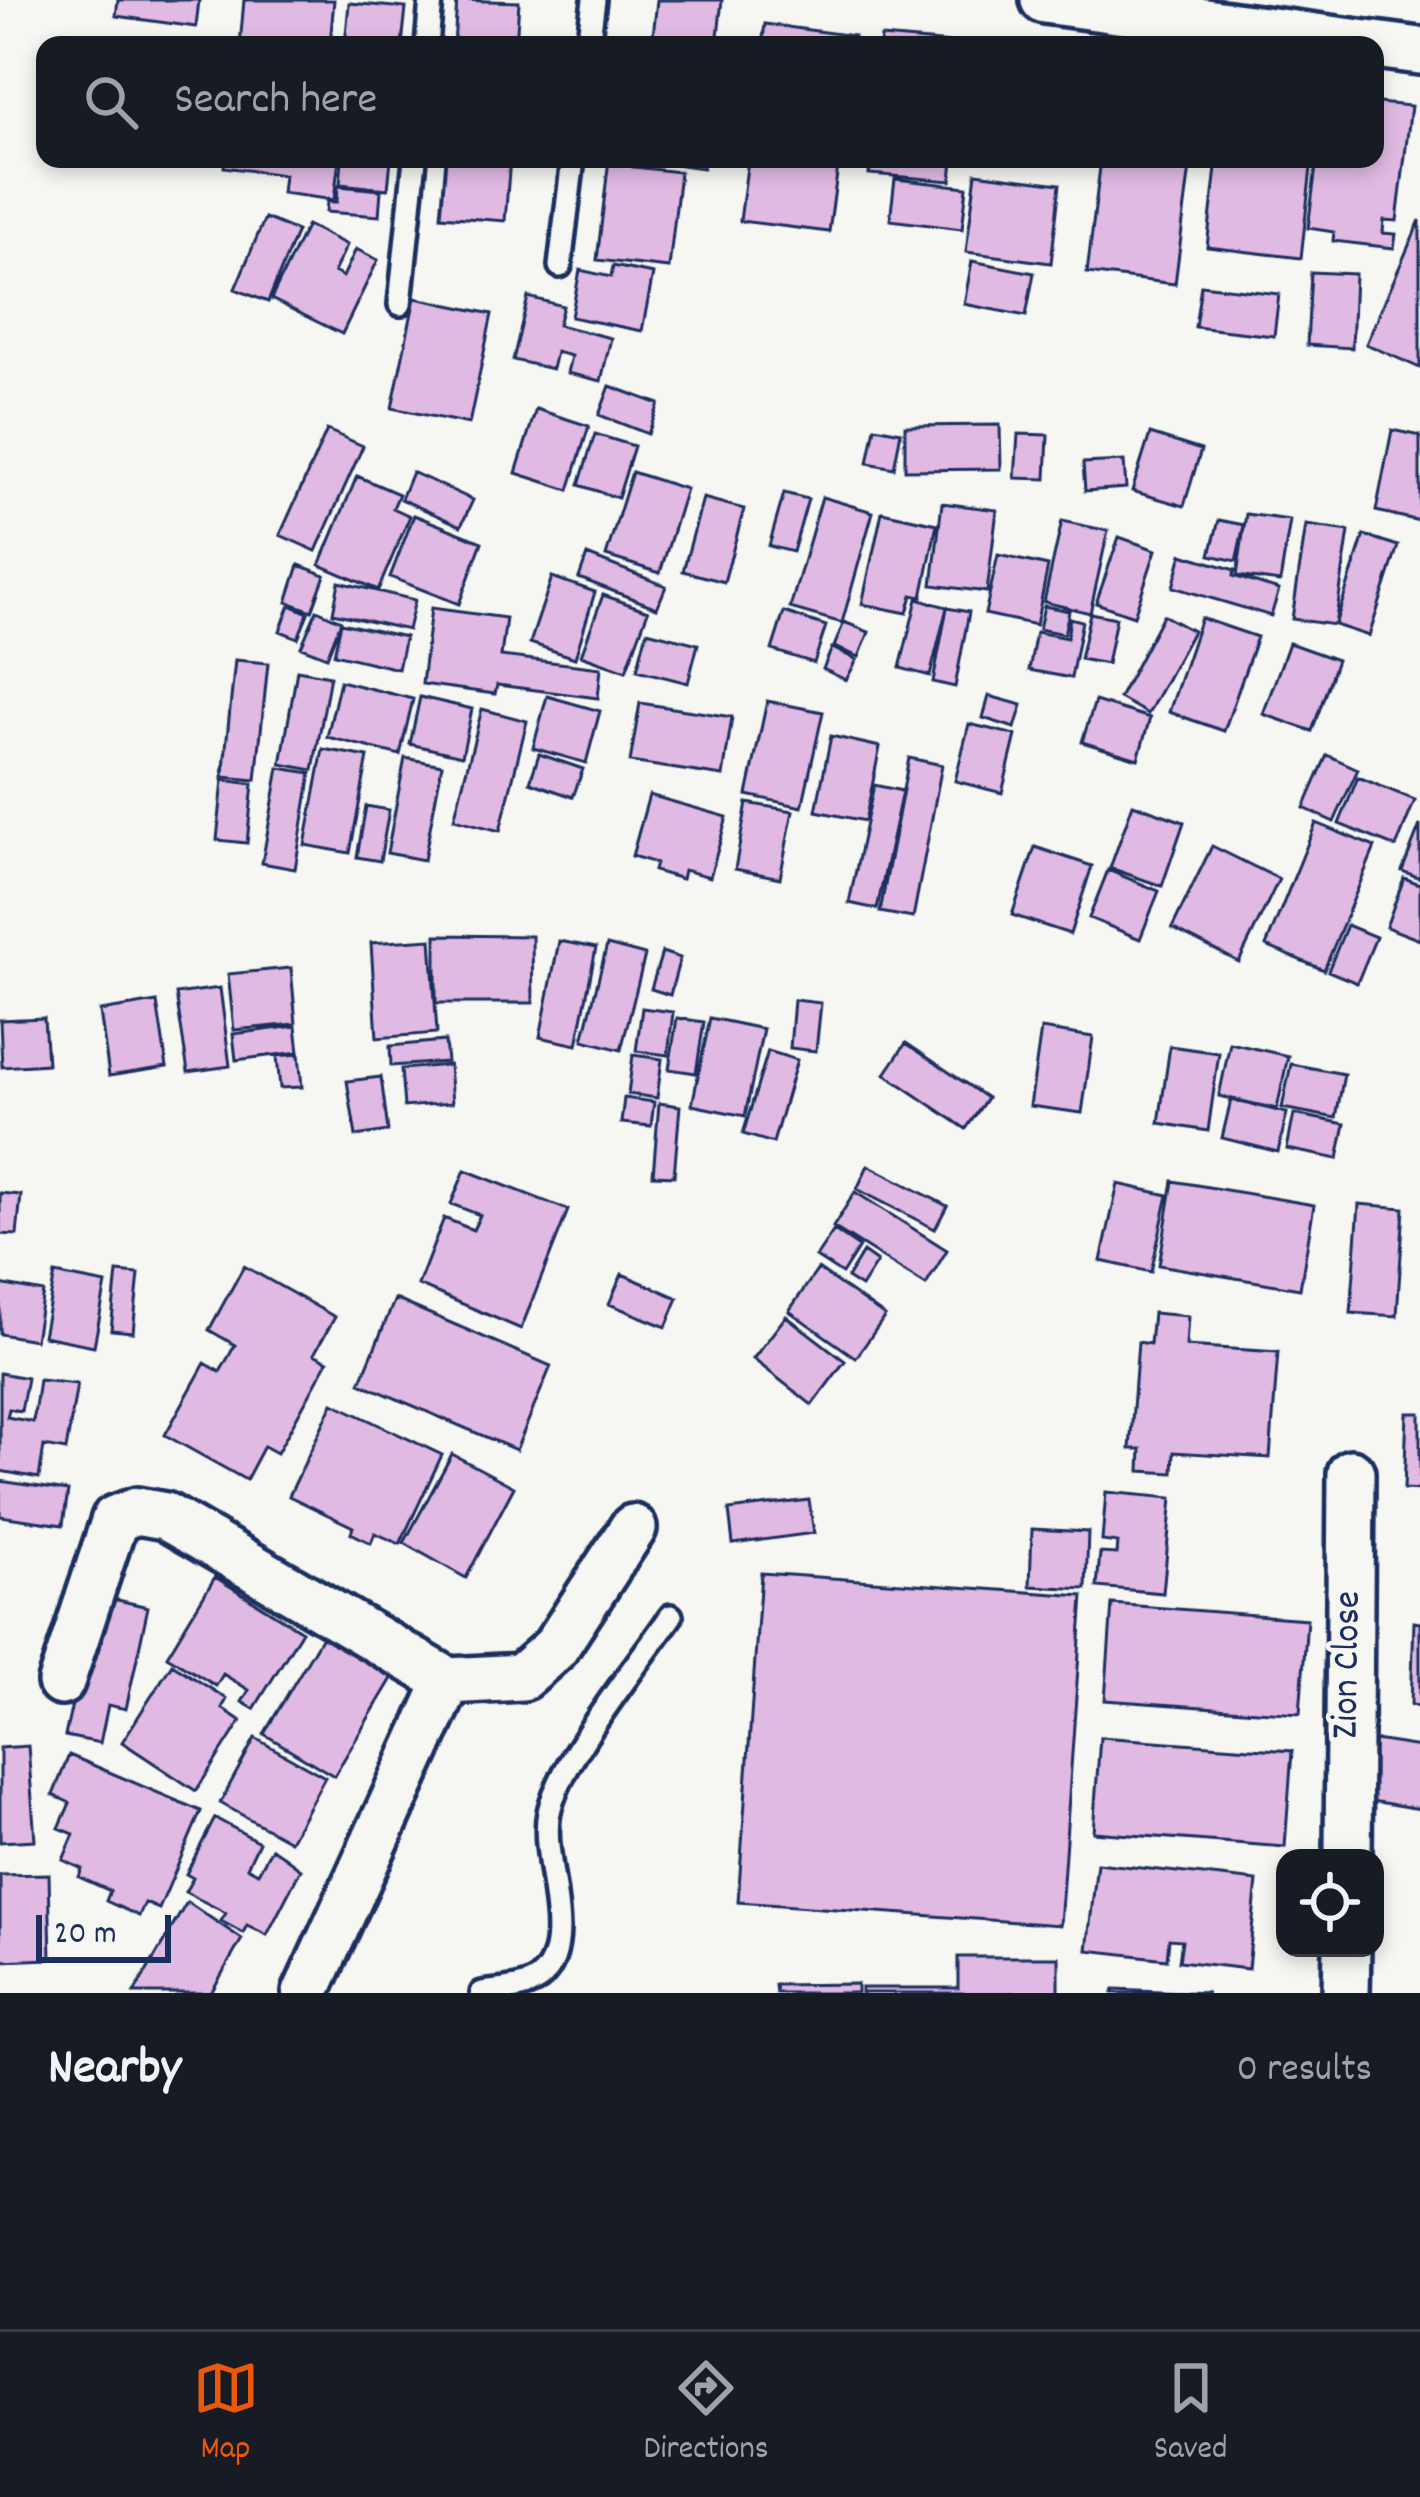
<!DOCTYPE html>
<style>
body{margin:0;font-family:Dekko,sans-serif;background:#242831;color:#f1f3f6}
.controls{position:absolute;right:36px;bottom:36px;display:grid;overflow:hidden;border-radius:24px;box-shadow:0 6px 18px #0003}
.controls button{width:108px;height:108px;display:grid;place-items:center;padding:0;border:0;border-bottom:3px solid #363941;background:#171b24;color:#f1f3f6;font:60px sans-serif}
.scale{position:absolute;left:36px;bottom:30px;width:135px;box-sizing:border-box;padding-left:12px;border:6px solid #1b2f5e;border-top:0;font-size:33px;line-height:42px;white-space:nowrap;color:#1b2f5e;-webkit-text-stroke:9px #f6f6f2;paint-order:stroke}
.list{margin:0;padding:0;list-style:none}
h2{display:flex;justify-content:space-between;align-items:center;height:156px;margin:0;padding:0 48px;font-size:51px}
h2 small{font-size:39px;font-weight:400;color:#9ea1a6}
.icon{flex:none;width:66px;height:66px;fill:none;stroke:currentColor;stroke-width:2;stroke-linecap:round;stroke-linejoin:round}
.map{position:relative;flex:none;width:1420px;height:1993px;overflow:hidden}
.search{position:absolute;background:#171b24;box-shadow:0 6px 18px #0003;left:36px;right:36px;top:36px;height:132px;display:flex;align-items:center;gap:30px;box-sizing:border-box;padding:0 42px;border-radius:24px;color:#9ea1a6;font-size:45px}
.sheet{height:336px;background:#171b24}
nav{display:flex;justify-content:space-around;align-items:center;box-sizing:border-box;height:168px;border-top:3px solid #363941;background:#171b24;font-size:33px;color:#9ea1a6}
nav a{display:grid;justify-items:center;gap:6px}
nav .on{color:#ea580c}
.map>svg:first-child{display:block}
</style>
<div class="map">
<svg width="1420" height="1993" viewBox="0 0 1420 1993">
<rect width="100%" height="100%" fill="#f6f6f2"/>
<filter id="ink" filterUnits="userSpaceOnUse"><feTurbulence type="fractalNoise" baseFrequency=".00833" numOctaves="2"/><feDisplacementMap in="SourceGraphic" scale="24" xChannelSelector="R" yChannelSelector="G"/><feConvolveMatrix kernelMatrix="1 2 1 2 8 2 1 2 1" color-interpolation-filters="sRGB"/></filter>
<g filter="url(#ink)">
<path fill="#e1bae3" stroke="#1b2f5e" stroke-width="3" d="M 118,0 L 199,0 L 196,27 L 116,16 Z
M 244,0 L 334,0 L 330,45 L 240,45 Z
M 457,0 L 519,2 L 516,45 L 454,45 Z
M 657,0 L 722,0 L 717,45 L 652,45 Z
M 349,3 L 406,8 L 402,45 L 345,45 Z
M 765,24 L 854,36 L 853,45 L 762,45 Z
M 881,37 L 963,44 L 963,45 L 880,45 Z
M 1378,103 L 1411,106 L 1397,221 L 1384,220 L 1383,233 L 1396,234 L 1394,248 L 1333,241 L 1334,232 L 1308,228 L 1317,159 L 1375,159 Z
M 225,159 L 339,159 L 334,200 L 282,193 L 284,175 L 224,167 Z
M 342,159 L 391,159 L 388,189 L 340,184 Z
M 446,159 L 510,159 L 505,221 L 441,216 Z
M 609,159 L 634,159 L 633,167 L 680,172 L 669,268 L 597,260 Z
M 639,159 L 704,159 L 703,168 Z
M 748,159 L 839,159 L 829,232 L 740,221 Z
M 871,159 L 953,159 L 951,181 L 869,174 Z
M 1101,159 L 1191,159 L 1175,284 L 1087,273 Z
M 1217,159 L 1312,159 L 1301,258 L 1207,247 Z
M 976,173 L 1060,184 L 1051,263 L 966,252 Z
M 895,179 L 967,187 L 962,229 L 890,220 Z
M 338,186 L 381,190 L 379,216 L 326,212 L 327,202 L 337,202 Z
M 265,218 L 297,231 L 268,302 L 235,289 Z
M 1420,220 L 1420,368 L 1366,344 Z
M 307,225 L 347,245 L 334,272 L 343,277 L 356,249 L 378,260 L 342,334 L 271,299 Z
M 972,261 L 1034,273 L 1026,316 L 964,304 Z
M 613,266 L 653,274 L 642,331 L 571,317 L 580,270 L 611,277 Z
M 1311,272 L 1355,274 L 1352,348 L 1307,345 Z
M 1201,285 L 1279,294 L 1274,336 L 1195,327 Z
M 528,297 L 563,306 L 558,325 L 611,338 L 601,381 L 567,373 L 571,356 L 556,352 L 552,369 L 513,360 Z
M 415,298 L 492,314 L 469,424 L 392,408 Z
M 610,386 L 659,404 L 648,434 L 599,415 Z
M 536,409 L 589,426 L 569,490 L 516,473 Z
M 1000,425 L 1001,469 L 905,470 L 905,426 Z
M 875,427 L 901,432 L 894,468 L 868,463 Z
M 327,430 L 363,446 L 316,551 L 280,535 Z
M 1392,430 L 1420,436 L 1420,521 L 1376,511 Z
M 595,434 L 634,446 L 618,498 L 579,485 Z
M 1018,434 L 1048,435 L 1046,479 L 1015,478 Z
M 1150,434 L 1201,450 L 1184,506 L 1132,491 Z
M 1124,461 L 1126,488 L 1085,491 L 1083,463 Z
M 412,472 L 473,500 L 461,526 L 401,499 Z
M 632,472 L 686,489 L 660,573 L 606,556 Z
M 357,476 L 399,494 L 393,508 L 410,516 L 378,590 L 320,565 Z
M 784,493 L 808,499 L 793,552 L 769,546 Z
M 822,497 L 873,512 L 842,623 L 790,608 Z
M 703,498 L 744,509 L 724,582 L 683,571 Z
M 942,503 L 997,510 L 987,592 L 932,585 Z
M 882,512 L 937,524 L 922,597 L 912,595 L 907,613 L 862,604 Z
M 1246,514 L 1290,520 L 1280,582 L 1237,576 Z
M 414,515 L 482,542 L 459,604 L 390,577 Z
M 1219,520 L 1244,525 L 1236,561 L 1210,555 Z
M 1062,521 L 1108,531 L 1090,613 L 1044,602 Z
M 1306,525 L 1349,531 L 1335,625 L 1292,619 Z
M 1364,535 L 1398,546 L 1369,636 L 1335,625 Z
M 1119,537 L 1156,550 L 1134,616 L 1096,603 Z
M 1182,554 L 1235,570 L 1233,576 L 1279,590 L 1271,616 L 1173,587 Z
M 587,555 L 666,586 L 657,608 L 579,578 Z
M 998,555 L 1048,566 L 1036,625 L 985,614 Z
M 299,565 L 325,575 L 312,611 L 287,602 Z
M 552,577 L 595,592 L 575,658 L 530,643 Z
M 339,582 L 415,600 L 408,630 L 333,613 Z
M 603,595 L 648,611 L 626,671 L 581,655 Z
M 917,599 L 947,607 L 930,676 L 900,668 Z
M 290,605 L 308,613 L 298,638 L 280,631 Z
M 1044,606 L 1069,611 L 1064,634 L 1039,629 Z
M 431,608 L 506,618 L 501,656 L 601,668 L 598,698 L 497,685 L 495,694 L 422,684 Z
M 947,608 L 969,612 L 955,687 L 933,682 Z
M 317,610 L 341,621 L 327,657 L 301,647 Z
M 784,612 L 826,626 L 814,663 L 772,650 Z
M 1090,613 L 1116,618 L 1107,664 L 1080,659 Z
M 1163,615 L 1193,631 L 1148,714 L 1119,698 Z
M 1070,618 L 1082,621 L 1071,678 L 1029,670 L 1036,632 L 1067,638 Z
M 1201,618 L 1257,637 L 1224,731 L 1169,712 Z
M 844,622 L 869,632 L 859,657 L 834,647 Z
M 341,623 L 405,637 L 398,669 L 334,654 Z
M 647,631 L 698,644 L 688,683 L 637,670 Z
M 1289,643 L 1337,660 L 1312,731 L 1263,714 Z
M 832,648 L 857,660 L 846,680 L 823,669 Z
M 235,660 L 268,663 L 256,780 L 223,777 Z
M 297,670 L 330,676 L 313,770 L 281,764 Z
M 340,681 L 413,699 L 400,755 L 327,737 Z
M 547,696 L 600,711 L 586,763 L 533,748 Z
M 989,696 L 1022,705 L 1015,728 L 983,718 Z
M 420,697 L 472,709 L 462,756 L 410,744 Z
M 767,701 L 823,712 L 802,807 L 747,795 Z
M 1095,701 L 1150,718 L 1138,759 L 1082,742 Z
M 640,703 L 732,717 L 723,776 L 630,762 Z
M 482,709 L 527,721 L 500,831 L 454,819 Z
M 969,724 L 1016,735 L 1002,793 L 955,781 Z
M 831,736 L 880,747 L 865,821 L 816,811 Z
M 323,749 L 368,757 L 350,853 L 305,845 Z
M 539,754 L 583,769 L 573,797 L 530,782 Z
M 1327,755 L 1358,769 L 1334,822 L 1304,808 Z
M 405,758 L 442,765 L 424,860 L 387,853 Z
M 909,758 L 942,765 L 913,918 L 880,912 Z
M 279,768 L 311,773 L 295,869 L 262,863 Z
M 1358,777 L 1415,800 L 1396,847 L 1339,824 Z
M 223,780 L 253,784 L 247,843 L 217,840 Z
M 874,785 L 902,791 L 877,909 L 849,903 Z
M 649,795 L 727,817 L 710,877 L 684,870 L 682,879 L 654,871 L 656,863 L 632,856 Z
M 747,803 L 793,811 L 780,878 L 735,869 Z
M 1133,804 L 1184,822 L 1162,886 L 1110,868 Z
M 366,806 L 389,810 L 380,861 L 357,857 Z
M 1316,823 L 1375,847 L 1324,970 L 1266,946 Z
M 1420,825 L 1420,878 L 1402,871 Z
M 1212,846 L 1279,879 L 1239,962 L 1172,928 Z
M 1035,847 L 1092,866 L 1070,934 L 1012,915 Z
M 1108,870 L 1159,891 L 1140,939 L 1089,918 Z
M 1404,878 L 1420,884 L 1420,940 L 1386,927 Z
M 1347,925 L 1376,937 L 1357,983 L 1328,971 Z
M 436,935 L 532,936 L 533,1003 L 436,1003 Z
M 431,939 L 437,1033 L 377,1038 L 371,943 Z
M 559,941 L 596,948 L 577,1045 L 540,1037 Z
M 607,945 L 645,955 L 621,1050 L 583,1040 Z
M 662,952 L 680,958 L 670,995 L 651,989 Z
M 291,968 L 296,1024 L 234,1030 L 228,974 Z
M 220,988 L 230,1066 L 188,1072 L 176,994 Z
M 794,1000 L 821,1003 L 816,1051 L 790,1048 Z
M 157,1002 L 167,1067 L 109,1076 L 100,1011 Z
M 642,1008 L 673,1012 L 668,1055 L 636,1051 Z
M 44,1018 L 47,1064 L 2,1067 L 0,1020 Z
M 677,1018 L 704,1022 L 696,1073 L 669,1069 Z
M 710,1018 L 763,1029 L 745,1116 L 692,1105 Z
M 296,1026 L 299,1052 L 236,1060 L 233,1034 Z
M 1041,1029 L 1093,1037 L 1082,1113 L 1030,1106 Z
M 445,1041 L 447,1062 L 391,1066 L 390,1046 Z
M 906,1043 L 987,1098 L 966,1129 L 885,1074 Z
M 1230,1043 L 1288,1056 L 1277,1109 L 1219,1096 Z
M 1170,1046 L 1219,1053 L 1208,1131 L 1159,1123 Z
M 768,1051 L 797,1060 L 773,1143 L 743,1134 Z
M 299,1054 L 302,1087 L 280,1088 L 277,1056 Z
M 633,1055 L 662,1059 L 657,1098 L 628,1094 Z
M 1291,1064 L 1344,1074 L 1336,1118 L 1282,1108 Z
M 449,1065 L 452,1103 L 404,1107 L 401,1069 Z
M 381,1077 L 388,1131 L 356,1136 L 347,1081 Z
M 624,1098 L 654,1102 L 651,1126 L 621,1123 Z
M 1231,1100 L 1287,1113 L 1278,1152 L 1222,1138 Z
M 659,1103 L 680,1106 L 674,1176 L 653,1175 Z
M 1294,1114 L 1345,1124 L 1338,1159 L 1287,1149 Z
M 868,1165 L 947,1206 L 935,1229 L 857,1189 Z
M 465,1170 L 568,1210 L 521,1329 L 418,1285 L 444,1218 L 473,1230 L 480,1215 L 451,1204 Z
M 1173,1181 L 1314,1205 L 1300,1289 L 1159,1265 Z
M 1118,1184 L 1168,1195 L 1151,1272 L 1101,1261 Z
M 855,1192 L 947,1250 L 926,1285 L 833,1227 Z
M 0,1193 L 21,1195 L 17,1235 L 0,1234 Z
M 1359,1204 L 1404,1208 L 1397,1316 L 1351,1313 Z
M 834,1230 L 859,1247 L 842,1274 L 816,1257 Z
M 863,1252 L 877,1262 L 861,1287 L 847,1278 Z
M 244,1266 L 335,1317 L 314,1354 L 328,1361 L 277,1453 L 264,1446 L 246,1480 L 165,1435 L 205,1363 L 220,1372 L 235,1345 L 209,1330 Z
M 818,1269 L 885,1316 L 856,1358 L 789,1311 Z
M 117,1272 L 139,1274 L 133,1332 L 111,1330 Z
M 55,1274 L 106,1284 L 94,1346 L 43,1336 Z
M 622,1274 L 678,1298 L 666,1327 L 609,1304 Z
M 0,1284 L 43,1292 L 35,1340 L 0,1334 Z
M 395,1299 L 551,1366 L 516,1450 L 360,1383 Z
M 1153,1313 L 1188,1316 L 1186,1346 L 1278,1352 L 1270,1458 L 1174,1452 L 1173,1473 L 1140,1471 L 1141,1449 L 1130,1449 L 1138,1342 L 1150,1344 Z
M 786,1316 L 845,1361 L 812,1405 L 753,1359 Z
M 0,1373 L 27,1378 L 21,1411 L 9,1409 L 7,1417 L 33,1422 L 39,1380 L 77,1384 L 66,1450 L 44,1446 L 39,1478 L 0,1471 Z
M 333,1403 L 442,1455 L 400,1544 L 375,1533 L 371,1543 L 351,1533 L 353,1527 L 289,1496 Z
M 1407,1413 L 1420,1413 L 1420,1490 L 1404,1489 Z
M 452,1454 L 514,1487 L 466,1578 L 404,1543 Z
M 0,1481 L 68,1491 L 63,1525 L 0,1516 Z
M 1106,1492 L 1172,1498 L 1163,1593 L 1097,1587 L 1100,1553 L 1117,1554 L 1118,1543 L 1102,1541 Z
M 809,1500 L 814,1533 L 733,1544 L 729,1510 Z
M 1032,1529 L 1088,1532 L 1086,1589 L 1030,1586 Z
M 761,1573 L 1083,1596 L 1060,1925 L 738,1902 Z
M 215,1577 L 302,1631 L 254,1709 L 242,1702 L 249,1690 L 223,1674 L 216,1686 L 167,1656 Z
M 96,1595 L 148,1607 L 126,1709 L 108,1705 L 100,1743 L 65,1736 Z
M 1112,1604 L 1307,1619 L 1300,1714 L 1105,1700 Z
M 1414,1622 L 1420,1623 L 1420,1706 L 1411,1705 Z
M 327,1628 L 397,1670 L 334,1776 L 264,1734 Z
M 172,1664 L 227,1699 L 222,1708 L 241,1721 L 196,1791 L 122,1742 Z
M 1100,1737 L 1292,1751 L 1285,1847 L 1093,1832 Z
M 255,1738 L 325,1777 L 290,1841 L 220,1803 Z
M 1375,1740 L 1420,1747 L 1420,1809 L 1365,1800 Z
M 28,1746 L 35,1840 L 0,1842 L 0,1748 Z
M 69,1755 L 201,1811 L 159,1909 L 145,1903 L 139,1916 L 106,1901 L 110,1891 L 79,1877 L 82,1869 L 63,1860 L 74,1834 L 59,1828 L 70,1803 L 53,1795 Z
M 215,1818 L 259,1842 L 247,1867 L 258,1873 L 272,1848 L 301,1869 L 267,1935 L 247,1925 L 243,1933 L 221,1921 L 226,1913 L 185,1892 L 193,1878 L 186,1874 Z
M 1097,1863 L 1257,1881 L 1248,1969 L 1179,1961 L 1182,1940 L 1169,1939 L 1167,1959 L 1087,1950 Z
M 49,1874 L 51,1959 L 0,1961 L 0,1875 Z
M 187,1902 L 242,1939 L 211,1993 L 134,1993 Z
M 958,1957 L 1059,1957 L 1059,1993 L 861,1993 L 861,1988 L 958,1988 Z
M 857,1984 L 857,1993 L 776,1993 L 775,1985 Z
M 1114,1989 L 1208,1993 L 1113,1993 Z"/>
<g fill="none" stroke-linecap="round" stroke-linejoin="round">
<defs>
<path id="lane" d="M 427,45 L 431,0
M 588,45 L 594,0
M 560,266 L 573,159
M 400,304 L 415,159
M 482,1993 C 501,1990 530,1990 543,1975 C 578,1938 539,1859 549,1812 C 560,1760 638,1664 671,1616"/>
<path id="street" d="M 1044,0 L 1374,45
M 1375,45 L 1420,51
M 61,1682 L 115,1519 L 137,1511 L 165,1516 L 448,1681 L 522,1677 L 555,1648 L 633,1528
M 1348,1858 L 1351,1473
M 306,1993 L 448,1681
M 1346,1993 L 1347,1948"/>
</defs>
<use href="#lane" stroke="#1b2f5e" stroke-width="30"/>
<use href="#street" stroke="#1b2f5e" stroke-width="54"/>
<use href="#lane" stroke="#f6f6f2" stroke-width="21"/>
<use href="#street" stroke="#f6f6f2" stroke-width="45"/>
</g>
</g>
<g text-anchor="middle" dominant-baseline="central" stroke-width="9" stroke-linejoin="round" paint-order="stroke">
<g font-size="39" fill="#1b2f5e" stroke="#f6f6f2">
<text transform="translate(1349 1665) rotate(-89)">Zion Close</text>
</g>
</g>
</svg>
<div class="controls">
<button><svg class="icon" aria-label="locate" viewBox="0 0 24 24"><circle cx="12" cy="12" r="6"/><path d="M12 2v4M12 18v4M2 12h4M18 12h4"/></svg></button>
</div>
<div class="scale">20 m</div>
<div class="search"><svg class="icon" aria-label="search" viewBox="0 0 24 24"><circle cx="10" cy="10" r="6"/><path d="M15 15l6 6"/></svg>Search here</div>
</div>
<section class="sheet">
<h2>Nearby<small>0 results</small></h2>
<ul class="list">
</ul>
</section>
<nav>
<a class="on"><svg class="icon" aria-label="map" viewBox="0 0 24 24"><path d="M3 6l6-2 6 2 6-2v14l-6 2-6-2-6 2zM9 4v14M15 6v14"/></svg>Map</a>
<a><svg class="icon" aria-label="directions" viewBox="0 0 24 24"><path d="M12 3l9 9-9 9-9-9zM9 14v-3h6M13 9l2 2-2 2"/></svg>Directions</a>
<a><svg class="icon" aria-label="saved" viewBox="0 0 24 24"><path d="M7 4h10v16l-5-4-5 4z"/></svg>Saved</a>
</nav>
